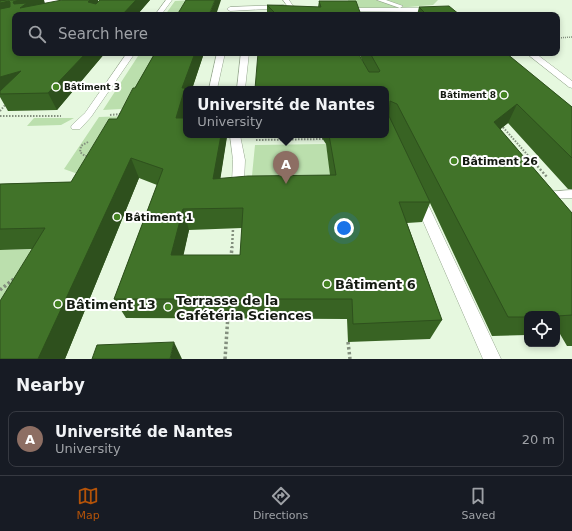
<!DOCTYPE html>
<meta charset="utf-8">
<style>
body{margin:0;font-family:"DejaVu Sans",sans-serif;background:#20242c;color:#f1f3f6}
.controls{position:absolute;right:12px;bottom:12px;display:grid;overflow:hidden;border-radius:8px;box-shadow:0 2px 6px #0003}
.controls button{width:36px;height:36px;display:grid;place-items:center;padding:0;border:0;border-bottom:1px solid #363941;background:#171b24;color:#f1f3f6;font:20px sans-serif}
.you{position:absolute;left:344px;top:228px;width:14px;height:14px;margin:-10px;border:3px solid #fff;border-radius:50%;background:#1a73e8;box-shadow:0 0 0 6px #1a73e833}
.badge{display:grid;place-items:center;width:26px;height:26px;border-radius:50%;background:#b45309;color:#fff;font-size:13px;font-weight:700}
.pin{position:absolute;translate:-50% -33px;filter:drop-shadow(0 1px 2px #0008)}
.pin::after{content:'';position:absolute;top:21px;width:14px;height:12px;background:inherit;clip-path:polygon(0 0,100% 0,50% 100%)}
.popup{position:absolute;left:183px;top:86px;width:206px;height:52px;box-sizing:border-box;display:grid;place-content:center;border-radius:8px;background:#171b24;filter:drop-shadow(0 1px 3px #0005);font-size:13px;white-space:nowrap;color:#9ea1a6}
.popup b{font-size:15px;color:#f1f3f6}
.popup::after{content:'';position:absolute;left:50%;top:100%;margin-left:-8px;border:8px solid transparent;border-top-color:#171b24}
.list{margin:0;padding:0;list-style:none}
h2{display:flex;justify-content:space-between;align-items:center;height:52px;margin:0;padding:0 16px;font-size:17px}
h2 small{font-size:13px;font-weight:400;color:#9ea1a6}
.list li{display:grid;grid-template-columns:26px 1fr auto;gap:12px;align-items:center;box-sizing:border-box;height:56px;margin:0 8px 8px;padding:0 8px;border:1px solid #363941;border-radius:8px}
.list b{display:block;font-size:15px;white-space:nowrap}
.list p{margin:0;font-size:13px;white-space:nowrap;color:#9ea1a6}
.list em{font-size:13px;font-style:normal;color:#9ea1a6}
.icon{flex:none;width:22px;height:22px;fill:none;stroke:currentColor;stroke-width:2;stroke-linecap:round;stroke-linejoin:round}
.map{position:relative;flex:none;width:572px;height:359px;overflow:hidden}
.search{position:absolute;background:#171b24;box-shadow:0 2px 6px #0003;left:12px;right:12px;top:12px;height:44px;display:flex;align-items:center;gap:10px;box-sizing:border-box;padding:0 14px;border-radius:8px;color:#9ea1a6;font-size:15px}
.sheet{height:116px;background:#171b24}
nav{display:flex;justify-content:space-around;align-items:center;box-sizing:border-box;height:56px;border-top:1px solid #363941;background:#171b24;font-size:11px;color:#9ea1a6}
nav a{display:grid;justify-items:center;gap:2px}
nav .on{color:#b45309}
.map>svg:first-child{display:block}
</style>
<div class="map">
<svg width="572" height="359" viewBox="0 0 572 359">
<rect width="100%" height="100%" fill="#e6f8df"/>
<path fill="#bbdfad" d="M 195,0 L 188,15 L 165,15 L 175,1 Z
M 348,0 L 438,0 L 433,5 L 396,8 L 349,8 Z
M 140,53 L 168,53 L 138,108 L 103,110 Z
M 186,114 L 186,135 L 78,174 L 64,169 L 99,117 Z
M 34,118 L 74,118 L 61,125 L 27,126 Z
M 326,144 L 334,196 L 250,196 L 255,145 Z
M 39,249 L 0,359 L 0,250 Z"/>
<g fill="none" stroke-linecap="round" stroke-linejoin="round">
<defs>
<path id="service" d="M 166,0 L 172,0 L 161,15 L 155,15 Z
M 283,0 L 289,0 L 293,6 L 308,10 L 305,12 L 289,8 Z
M 377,0 L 386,0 L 403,6 L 400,8 Z
M 284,5 L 286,6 L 286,8 L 230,11 L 227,9 L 230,7 Z
M 343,8 L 427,8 L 463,15 L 449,15 L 427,12 L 341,11 L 341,9 Z
M 127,53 L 135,53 L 91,117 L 80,129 L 72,129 L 71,127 L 72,125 L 85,113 Z
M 217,53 L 225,53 L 217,89 L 209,89 Z
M 241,53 L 249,53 L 245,89 L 237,89 Z
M 526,53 L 535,53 L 572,81 L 572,88 L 569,87 Z
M 230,135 L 240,135 L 245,160 L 244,182 L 242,185 L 234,185 L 232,182 L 233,160 Z
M 572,190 L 572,198 L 550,199 L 546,198 L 544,195 L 546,192 Z
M 419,194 L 423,195 L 425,198 L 501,359 L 483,359 L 413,198 L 415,195 Z"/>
<path id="minor" d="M 41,0 L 61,0 L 56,3 L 15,11 L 10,8 L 11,6 Z"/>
</defs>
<use href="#service" stroke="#97a890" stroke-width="1"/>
<use href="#minor" stroke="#97a890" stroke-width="1"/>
<path stroke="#838f7e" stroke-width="1.5" stroke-dasharray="1 1" stroke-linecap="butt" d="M 557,38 L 572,37"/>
<path stroke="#838f7e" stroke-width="2" stroke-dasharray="1.5 1.5" stroke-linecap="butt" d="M 0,111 L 6,104
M 110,115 L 121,114
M 0,116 L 61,116
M 501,125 L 533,161
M 256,140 L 323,139
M 88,142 L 81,146 L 80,152 L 85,156 L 90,156"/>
<path stroke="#838f7e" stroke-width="2.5" stroke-dasharray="2 2" stroke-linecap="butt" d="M 532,160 L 547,177
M 232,248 L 233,229"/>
<path stroke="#838f7e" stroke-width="3.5" stroke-dasharray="2.5 2.5" stroke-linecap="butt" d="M 231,258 L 232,247
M 0,290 L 15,278
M 348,342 L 350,359
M 225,359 L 228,315"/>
<use href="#service" fill="#fff" fill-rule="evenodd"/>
<use href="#minor" fill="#fff" fill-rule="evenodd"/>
</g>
<path fill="#386323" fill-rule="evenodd" d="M 0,0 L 45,3 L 98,2 L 100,0 L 150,0 L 137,15 L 15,15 L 15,53 L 105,53 L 57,110 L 8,111 L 0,97 Z
M 319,1 L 361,15 L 267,15 L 267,5 L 318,7 Z
M 419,7 L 460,15 L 417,15 Z
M 155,53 L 204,53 L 192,89 L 186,89 L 186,135 L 227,135 L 220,179 L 330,175 L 326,144 L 320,135 L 386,135 L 386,89 L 255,89 L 363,62 L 359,53 L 506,53 L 572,107 L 572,189 L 568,189 L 508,123 L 500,129 L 572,213 L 572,346 L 567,346 L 560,334 L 557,334 L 557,314 L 527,314 L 527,335 L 492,336 L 430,203 L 422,222 L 407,223 L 442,320 L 430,339 L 348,342 L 347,319 L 126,318 L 114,299 L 157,185 L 139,178 L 65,359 L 0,359 L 32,249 L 0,250 L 0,184 L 71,182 L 117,119 ZM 242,228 L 240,255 L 183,255 L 189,230 Z"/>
<path fill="#2e501d" d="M 0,0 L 44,0 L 46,7 L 33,15 L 9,1 L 15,14 L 0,17 Z
M 90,0 L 98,0 L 100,6 L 88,2 Z
M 136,0 L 150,0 L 137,15 L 122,15 Z
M 215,0 L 221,0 L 216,15 L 209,15 Z
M 86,53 L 105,53 L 57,110 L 48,93 Z
M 195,53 L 204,53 L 192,89 L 186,89 L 186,116 L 180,138 L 176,118 L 182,88 Z
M 21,71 L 0,94 L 0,77 Z
M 517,104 L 508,123 L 485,142 L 494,122 Z
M 221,135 L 227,135 L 227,137 L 217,200 L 213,179 Z
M 131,158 L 139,178 L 65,359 L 38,359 Z
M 183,209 L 189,230 L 179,276 L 171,255 Z
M 174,342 L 182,359 L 170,359 Z"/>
<path fill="#417329" stroke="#2e501d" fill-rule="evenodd" d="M 7,0 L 19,0 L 13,2 L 14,4 L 27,3 L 20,8 L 62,0 L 90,0 L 88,2 L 96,4 L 100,0 L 136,0 L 122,15 L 15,15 L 15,53 L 86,53 L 48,93 L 0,94 L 0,91 L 21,71 L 0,77 L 0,9 L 10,7 L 10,2 L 9,1 L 0,3 L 0,1 Z
M 186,0 L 215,0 L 209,15 L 177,15 Z
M 319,1 L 356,1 L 361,15 L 277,15 L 267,5 L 321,7 Z
M 449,6 L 460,15 L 427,15 L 419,7 Z
M 155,53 L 195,53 L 182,88 L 185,88 L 176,118 L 186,118 L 186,135 L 221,135 L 213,179 L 248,176 L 336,175 L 329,135 L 386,135 L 386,89 L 255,89 L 258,53 L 358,53 L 369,72 L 379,72 L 380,71 L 370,53 L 506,53 L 572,107 L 572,158 L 517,104 L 494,122 L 572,213 L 572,315 L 557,316 L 557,314 L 527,314 L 527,317 L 508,317 L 397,104 L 390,101 L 389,116 L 430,202 L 399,202 L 442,320 L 353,324 L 352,299 L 114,299 L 163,169 L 131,158 L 38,359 L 0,359 L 0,301 L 45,228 L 0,229 L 0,184 L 71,182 L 109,119 L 117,119 L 133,88 L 135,88 ZM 243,208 L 240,255 L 171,255 L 183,209 Z
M 174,342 L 170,359 L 92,359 L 97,345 Z"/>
<g fill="#458323" stroke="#fff" stroke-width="1.5">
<circle cx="56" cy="87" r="4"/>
<circle cx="504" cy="95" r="4"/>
<circle cx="454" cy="161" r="4"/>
<circle cx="117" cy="217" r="4"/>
<circle cx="327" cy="284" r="4"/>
<circle cx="58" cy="304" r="4"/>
<circle cx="168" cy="307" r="4"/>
</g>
<g text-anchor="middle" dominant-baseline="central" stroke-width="4" stroke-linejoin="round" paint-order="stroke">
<g font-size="9" font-weight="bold" fill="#141a11" stroke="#fff" text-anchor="start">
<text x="64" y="87">Bâtiment 3</text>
<text x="496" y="95" text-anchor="end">Bâtiment 8</text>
</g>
<g font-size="11" font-weight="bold" fill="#141a11" stroke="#fff" text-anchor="start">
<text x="462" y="161">Bâtiment 26</text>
<text x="125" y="217">Bâtiment 1</text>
</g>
<g font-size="13" font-weight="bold" fill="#141a11" stroke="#fff" text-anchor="start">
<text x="335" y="284">Bâtiment 6</text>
<text x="176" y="300">Terrasse de la<tspan x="176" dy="15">Cafétéria Sciences</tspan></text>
<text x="66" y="304">Bâtiment 13</text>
</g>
</g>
</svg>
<div class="controls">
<button><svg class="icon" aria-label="locate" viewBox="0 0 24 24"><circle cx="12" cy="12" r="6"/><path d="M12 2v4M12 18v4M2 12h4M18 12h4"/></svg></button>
</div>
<div class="you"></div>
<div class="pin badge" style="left:286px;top:184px;background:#8d6e63">A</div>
<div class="popup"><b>Université de Nantes</b>University</div>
<div class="search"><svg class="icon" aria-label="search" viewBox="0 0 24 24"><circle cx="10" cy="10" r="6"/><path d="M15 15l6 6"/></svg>Search here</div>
</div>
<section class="sheet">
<h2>Nearby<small></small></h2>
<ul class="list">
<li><span class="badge" style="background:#8d6e63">A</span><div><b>Université de Nantes</b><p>University</p></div><em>20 m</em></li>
</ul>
</section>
<nav>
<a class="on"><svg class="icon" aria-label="map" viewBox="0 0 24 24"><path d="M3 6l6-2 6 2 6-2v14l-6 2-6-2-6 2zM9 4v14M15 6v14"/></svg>Map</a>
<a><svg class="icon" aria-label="directions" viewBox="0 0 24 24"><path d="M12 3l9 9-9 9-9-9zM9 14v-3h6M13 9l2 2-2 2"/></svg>Directions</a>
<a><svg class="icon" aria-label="saved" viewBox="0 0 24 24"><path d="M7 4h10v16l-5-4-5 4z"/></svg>Saved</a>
</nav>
